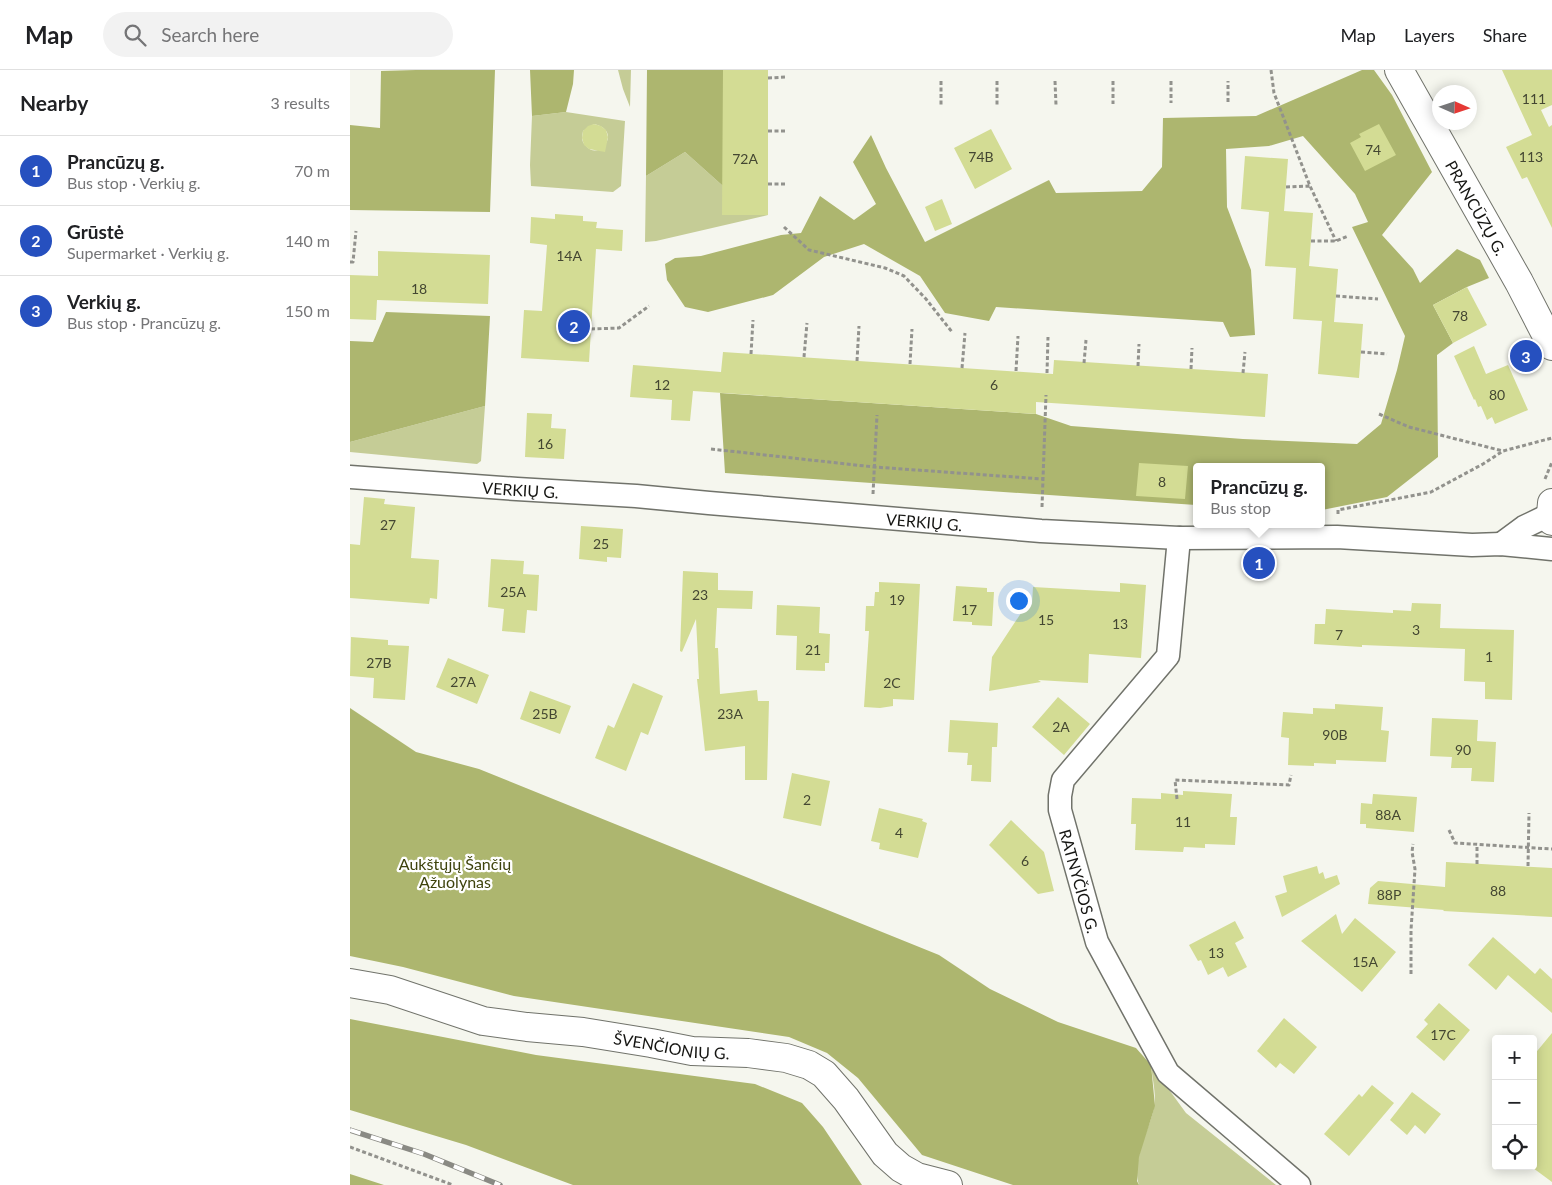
<!DOCTYPE html>
<meta charset="utf-8">
<style>
body{margin:0;font-family:Lato,sans-serif;background:#f2f2f2;color:#202124}
.controls{position:absolute;right:15px;bottom:15px;display:grid;overflow:hidden;border-radius:5px;box-shadow:0 2px 12px #0003}
.controls button{width:45px;height:45px;display:grid;place-items:center;padding:0;border:0;border-bottom:1px solid #e0e0e0;background:#fff;color:#202124;font:25px sans-serif}
.compass{position:absolute;left:1082px;top:15px;width:45px;height:45px;border-radius:50%;background:#fff;box-shadow:0 2px 12px #0003;rotate:93deg}
.you{position:absolute;left:668px;top:530px;width:18px;height:18px;margin:-12px;border:4px solid #fff;border-radius:50%;background:#1a73e8;box-shadow:0 0 0 8px #1a73e833}
.badge{display:grid;place-items:center;width:32px;height:32px;border-radius:50%;background:#2650bf;color:#fff;font-size:16px;font-weight:700}
.pin{position:absolute;translate:-50% -50%;border:2px solid #fff;box-shadow:0 1px 5px #0006}
.popup{position:absolute;left:843px;top:393px;width:132px;height:65px;box-sizing:border-box;display:grid;place-content:center;border-radius:5px;background:#fff;filter:drop-shadow(0 1px 4px #0005);font-size:16px;white-space:nowrap;color:#757577}
.popup b{font-size:19px;color:#202124}
.popup::after{content:'';position:absolute;left:50%;top:100%;margin-left:-10px;border:10px solid transparent;border-top-color:#fff}
.list{margin:0;padding:0;list-style:none}
h2{display:flex;justify-content:space-between;align-items:center;height:65px;margin:0;padding:0 20px;font-size:21px}
h2 small{font-size:16px;font-weight:400;color:#757577}
.list li{display:grid;grid-template-columns:32px 1fr auto;gap:15px;align-items:center;box-sizing:border-box;height:70px;padding:0 20px;border-top:1px solid #e0e0e0}
.list b{display:block;font-size:19px;white-space:nowrap}
.list p{margin:0;font-size:16px;white-space:nowrap;color:#757577}
.list em{font-size:16px;font-style:normal;color:#757577}
.icon{flex:none;width:28px;height:28px;fill:none;stroke:currentColor;stroke-width:2;stroke-linecap:round;stroke-linejoin:round}
.map{position:relative;flex:none;width:1202px;height:1115px;overflow:hidden}
header{display:flex;align-items:center;gap:30px;box-sizing:border-box;height:70px;padding:0 25px;background:#fff;border-bottom:1px solid #e0e0e0}
header strong{font-size:24px}
nav{display:flex;gap:28px;margin-inline-start:auto;font-size:18px}
.search{width:350px;height:45px;background:#f2f2f2;display:flex;align-items:center;gap:12px;box-sizing:border-box;padding:0 18px;border-radius:28px;color:#757577;font-size:19px}
main{display:flex}
aside{flex:1;background:#fff}
.map>svg:first-child{display:block}
</style>
<header>
<strong>Map</strong>
<div class="search"><svg class="icon" aria-label="search" viewBox="0 0 24 24"><circle cx="10" cy="10" r="6"/><path d="M15 15l6 6"/></svg>Search here</div>
<nav><a>Map</a><a>Layers</a><a>Share</a></nav>
</header>
<main>
<aside>
<h2>Nearby<small>3 results</small></h2>
<ul class="list">
<li><span class="badge">1</span><div><b>Prancūzų g.</b><p>Bus stop · Verkių g.</p></div><em>70 m</em></li>
<li><span class="badge">2</span><div><b>Grūstė</b><p>Supermarket · Verkių g.</p></div><em>140 m</em></li>
<li><span class="badge">3</span><div><b>Verkių g.</b><p>Bus stop · Prancūzų g.</p></div><em>150 m</em></li>
</ul>
</aside>
<div class="map">
<svg width="1202" height="1115" viewBox="0 0 1202 1115">
<rect width="100%" height="100%" fill="#f5f6ee"/>
<path fill="#c5cc96" fill-rule="evenodd" d="M 268,0 L 281,0 L 280,37 L 273,19 Z
M 216,42 L 275,51 L 271,116 L 263,122 L 181,116 L 180,95 L 182,46 ZM 244,54 C 273,60 250,92 236,76 C 231,72 232,67 233,61 Z
M 335,82 L 373,116 L 373,145 L 418,145 L 306,171 L 295,172 L 296,106 Z
M 135,336 L 131,391 L 127,394 L 0,382 L 0,372 Z
M 801,995 L 836,1043 L 926,1115 L 789,1115 C 781,1092 799,1060 804,1038 C 807,1027 802,1007 801,995 Z"/>
<path fill="#adb66f" d="M 66,0 L 145,0 L 140,142 L 0,140 L 0,55 L 30,58 L 31,1 Z
M 180,0 L 224,0 L 223,14 L 216,42 L 182,46 Z
M 297,0 L 373,0 L 373,116 L 335,82 L 296,106 Z
M 1012,0 L 1024,0 L 1042,25 L 1082,102 L 1032,165 L 1063,199 L 1070,213 L 1107,179 L 1130,190 L 1139,208 L 1117,217 L 1083,235 L 1103,273 L 1087,285 L 1088,387 L 1037,427 L 972,440 L 972,397 L 846,397 L 846,435 L 375,403 L 370,323 L 686,344 L 721,356 L 893,369 L 1007,374 L 1031,354 L 1047,300 L 1055,266 L 1002,157 L 1018,152 L 1005,124 L 953,66 L 919,76 L 876,79 L 877,137 L 901,200 L 905,265 L 880,267 L 873,252 L 646,237 L 639,251 L 595,243 L 570,206 L 514,174 L 474,187 L 423,225 L 358,242 L 335,237 L 317,210 L 315,194 L 325,188 L 351,186 L 431,165 L 451,163 L 470,126 L 504,150 L 526,134 L 503,92 L 521,65 L 536,98 L 575,172 L 699,110 L 706,123 L 792,121 L 812,97 L 813,48 L 906,46 Z
M 36,242 L 140,246 L 135,336 L 0,372 L 0,271 L 23,272 Z
M 0,638 L 66,682 L 129,699 L 589,885 L 640,919 L 708,952 L 786,978 L 801,995 L 805,1036 L 789,1087 L 787,1111 L 789,1115 L 663,1115 L 572,1085 L 508,1008 L 477,983 L 439,967 L 164,926 L 53,897 L 0,886 Z
M 0,949 L 186,985 L 405,1014 L 452,1033 L 473,1057 L 512,1115 L 223,1115 L 116,1075 L 0,1040 Z
M 0,1104 L 34,1115 L 0,1115 Z"/>
<path fill="#d3dc94" d="M 373,0 L 418,0 L 418,145 L 372,145 Z
M 1152,0 L 1202,0 L 1202,35 L 1191,40 L 1199,57 L 1202,55 L 1202,158 L 1177,107 L 1172,109 L 1156,77 L 1182,65 Z
M 244,54 L 251,56 L 256,60 L 258,67 L 255,82 L 239,79 L 234,75 L 232,68 L 233,61 L 238,56 Z
M 1029,54 L 1046,85 L 1015,101 L 1000,73 L 1011,67 L 1009,64 Z
M 641,59 L 662,99 L 625,119 L 604,78 Z
M 895,86 L 938,89 L 934,141 L 963,143 L 959,196 L 988,199 L 984,252 L 1013,254 L 1009,308 L 968,304 L 972,251 L 943,249 L 946,198 L 915,196 L 919,142 L 891,139 Z
M 592,129 L 602,154 L 585,161 L 575,137 Z
M 205,144 L 233,146 L 233,151 L 247,152 L 246,158 L 273,160 L 272,181 L 246,179 L 239,292 L 171,288 L 174,240 L 192,241 L 197,175 L 180,173 L 181,147 L 205,149 Z
M 28,181 L 140,185 L 138,234 L 27,230 L 26,250 L 0,249 L 0,205 L 28,206 Z
M 1117,217 L 1137,255 L 1103,273 L 1083,235 Z
M 1124,276 L 1136,304 L 1158,295 L 1178,340 L 1145,354 L 1142,347 L 1137,350 L 1131,336 L 1128,337 L 1125,329 L 1124,330 L 1104,286 Z
M 373,282 L 703,304 L 704,290 L 918,304 L 915,347 L 686,332 L 686,344 L 343,321 L 340,351 L 321,350 L 322,330 L 280,327 L 283,295 L 371,302 Z
M 177,343 L 202,344 L 201,358 L 216,359 L 214,389 L 175,387 Z
M 789,393 L 838,396 L 835,429 L 786,426 Z
M 14,427 L 35,429 L 34,434 L 65,437 L 61,488 L 89,490 L 87,529 L 80,528 L 79,534 L 0,528 L 0,474 L 10,475 Z
M 231,456 L 273,459 L 271,488 L 257,487 L 257,492 L 229,489 Z
M 141,489 L 174,491 L 173,504 L 189,505 L 187,541 L 177,540 L 175,563 L 152,561 L 154,539 L 138,537 Z
M 333,501 L 368,503 L 368,520 L 403,521 L 402,539 L 367,538 L 365,578 L 368,578 L 370,624 L 407,620 L 408,631 L 419,631 L 417,710 L 395,710 L 395,676 L 355,681 L 347,609 L 349,609 L 346,549 L 332,582 L 330,581 Z
M 529,512 L 570,514 L 564,630 L 543,629 L 543,636 L 530,638 L 514,637 L 519,561 L 515,561 L 516,536 L 524,536 L 525,522 L 529,522 Z
M 770,513 L 796,515 L 791,588 L 739,584 L 738,613 L 688,610 L 691,612 L 639,621 L 642,587 L 675,537 L 682,534 L 683,517 L 770,522 Z
M 606,516 L 637,518 L 637,522 L 644,522 L 642,556 L 622,555 L 622,552 L 603,551 Z
M 1062,533 L 1091,534 L 1090,558 L 1164,560 L 1162,630 L 1135,629 L 1135,612 L 1114,611 L 1115,579 L 1012,575 L 1012,577 L 964,574 L 965,554 L 975,554 L 976,539 L 1043,543 L 1043,540 L 1061,541 Z
M 427,535 L 470,537 L 469,563 L 480,564 L 479,593 L 475,593 L 475,601 L 446,600 L 447,566 L 426,565 Z
M 1,567 L 38,570 L 38,575 L 59,576 L 55,630 L 23,628 L 24,608 L 0,606 Z
M 98,588 L 139,605 L 127,634 L 86,617 Z
M 283,613 L 313,626 L 298,665 L 291,662 L 276,701 L 245,688 L 258,655 L 264,658 Z
M 180,621 L 221,636 L 210,664 L 170,649 Z
M 708,627 L 740,654 L 714,685 L 682,657 Z
M 985,634 L 1033,637 L 1031,660 L 1039,661 L 1036,692 L 986,690 L 986,694 L 964,693 L 964,696 L 938,695 L 939,668 L 931,667 L 933,642 L 963,644 L 963,638 L 985,639 Z
M 1082,648 L 1128,650 L 1127,671 L 1146,672 L 1144,712 L 1121,711 L 1122,698 L 1101,698 L 1102,687 L 1080,686 Z
M 600,650 L 648,653 L 647,677 L 642,677 L 641,712 L 621,711 L 622,695 L 617,695 L 618,683 L 598,682 Z
M 442,703 L 480,711 L 471,756 L 433,748 Z
M 833,721 L 882,724 L 880,747 L 887,747 L 885,775 L 855,774 L 855,778 L 834,777 L 833,782 L 785,780 L 786,754 L 781,754 L 782,728 L 811,729 L 811,723 L 833,725 Z
M 1023,724 L 1067,727 L 1064,762 L 1016,758 L 1016,754 L 1010,754 L 1011,733 L 1022,734 Z
M 529,738 L 573,749 L 572,751 L 577,753 L 568,788 L 529,779 L 530,773 L 521,771 Z
M 661,750 L 694,782 L 704,821 L 688,824 L 639,775 Z
M 1096,792 L 1202,798 L 1202,847 L 1093,841 L 1094,840 L 1018,834 L 1020,818 L 1028,811 L 1095,817 Z
M 967,796 L 969,804 L 973,802 L 975,809 L 987,805 L 990,814 L 932,847 L 925,826 L 937,822 L 933,806 Z
M 986,844 L 992,864 L 1005,848 L 1046,882 L 1012,922 L 951,871 Z
M 885,851 L 894,868 L 885,873 L 897,897 L 878,907 L 873,897 L 858,905 L 851,890 L 848,891 L 839,875 Z
M 1143,867 L 1185,904 L 1190,898 L 1202,909 L 1202,943 L 1158,905 L 1146,920 L 1118,895 Z
M 1089,933 L 1120,960 L 1094,991 L 1066,967 L 1078,954 L 1074,950 Z
M 934,948 L 967,977 L 944,1004 L 930,993 L 926,998 L 907,981 Z
M 1202,963 L 1202,1112 L 1183,1098 L 1183,986 Z
M 1022,1015 L 1044,1033 L 999,1086 L 974,1064 L 1009,1024 L 1012,1027 Z
M 1062,1022 L 1091,1044 L 1075,1064 L 1065,1055 L 1057,1065 L 1040,1050 Z"/>
<g fill="none" stroke-linecap="round" stroke-linejoin="round">
<defs>
<g id="street">
<path id="s1" d="M 0,407 L 167,419 L 286,426 L 359,433 L 691,461 L 829,468 L 987,467 L 1122,475 L 1151,474 L 1202,479"/>
<path id="s2" d="M 829,468 L 818,586 L 713,710 L 710,726 L 710,740 L 747,872 L 818,1003 L 949,1115"/>
<path d="M 1151,474 L 1174,457 L 1201,444"/>
</g>
<g id="secondary">
<path id="s3" d="M 1049,0 L 1169,212 L 1202,276"/>
<path d="M 1202,433 L 1201,444 L 1202,451"/>
<path id="s4" d="M 0,913 L 40,920 L 133,951 L 177,957 L 233,962 L 301,973 L 342,981 L 398,983 L 436,988 L 459,995 L 474,1004 L 496,1029 L 535,1084 L 551,1098 L 567,1107 L 598,1115"/>
</g>
</defs>
<use href="#street" stroke="#71736b" stroke-width="25"/>
<use href="#secondary" stroke="#71736b" stroke-width="30"/>
<path stroke="#92928d" stroke-width="3" stroke-dasharray="4 2.5" stroke-linecap="butt" d="M 921,0 L 924,23 L 960,116 L 986,171
M 418,8 L 437,7
M 591,11 L 591,37
M 647,11 L 647,36
M 705,11 L 706,35
M 763,11 L 763,34
M 821,11 L 821,33
M 878,32 L 878,11
M 418,61 L 436,61
M 418,114 L 435,114
M 936,117 L 960,116
M 434,157 L 459,180 L 535,198 L 554,206 L 576,229 L 602,262
M 961,171 L 986,171 L 998,166
M 0,192 L 3,192 L 6,161
M 986,226 L 1028,229
M 241,259 L 269,258 L 299,236
M 1011,282 L 1037,284
M 401,284 L 403,250
M 454,287 L 457,253
M 507,291 L 509,256
M 734,293 L 736,270
M 560,294 L 562,259
M 788,296 L 789,274
M 612,298 L 615,263
M 841,299 L 842,278
M 666,301 L 668,266
M 697,303 L 698,267
M 893,303 L 895,282
M 1029,344 L 1059,357 L 1153,381 L 1202,368
M 361,379 L 524,397 L 693,409
M 1195,409 L 1202,392
M 523,424 L 527,345
M 692,437 L 696,325
M 988,444 L 988,440 L 1081,422 L 1133,394 L 1153,381
M 827,729 L 825,710 L 939,715 L 941,705
M 1099,760 L 1105,773 L 1202,779
M 1127,794 L 1127,775
M 1178,796 L 1179,743
M 1061,904 L 1061,860 L 1065,799 L 1062,782 L 1063,774
M 0,1077 L 103,1115"/>
<use href="#street" stroke="#fff" stroke-width="22"/>
<use href="#secondary" stroke="#fff" stroke-width="28"/>
<defs>
<path id="rail" d="M 0,1060 L 74,1084 L 150,1115"/>
</defs>
<use href="#rail" stroke="#8a8a84" stroke-width="5.5"/>
<use href="#rail" stroke="#fff" stroke-width="4" stroke-dasharray="11" stroke-linecap="butt"/>
</g>
<g text-anchor="middle" dominant-baseline="central" stroke-width="4.5" stroke-linejoin="round" paint-order="stroke">
<g font-size="14" fill="#444732">
<text x="1184" y="28">111</text>
<text x="1023" y="79">74</text>
<text x="631" y="86">74B</text>
<text x="1181" y="86">113</text>
<text x="395" y="88">72A</text>
<text x="219" y="185">14A</text>
<text x="69" y="218">18</text>
<text x="1110" y="245">78</text>
<text x="312" y="314">12</text>
<text x="644" y="314">6</text>
<text x="1147" y="324">80</text>
<text x="195" y="373">16</text>
<text x="812" y="411">8</text>
<text x="38" y="454">27</text>
<text x="251" y="473">25</text>
<text x="163" y="521">25A</text>
<text x="350" y="524">23</text>
<text x="547" y="529">19</text>
<text x="619" y="539">17</text>
<text x="696" y="549">15</text>
<text x="770" y="553">13</text>
<text x="1066" y="559">3</text>
<text x="989" y="564">7</text>
<text x="463" y="579">21</text>
<text x="1139" y="586">1</text>
<text x="29" y="592">27B</text>
<text x="113" y="611">27A</text>
<text x="542" y="612">2C</text>
<text x="195" y="643">25B</text>
<text x="380" y="643">23A</text>
<text x="711" y="656">2A</text>
<text x="985" y="664">90B</text>
<text x="1113" y="679">90</text>
<text x="457" y="729">2</text>
<text x="1038" y="744">88A</text>
<text x="833" y="751">11</text>
<text x="549" y="762">4</text>
<text x="675" y="790">6</text>
<text x="1148" y="820">88</text>
<text x="1039" y="824">88P</text>
<text x="866" y="882">13</text>
<text x="1015" y="891">15A</text>
<text x="1093" y="964">17C</text>
</g>
<g font-size="16" fill="#151512" stroke="#fff">
<text stroke="none"><textPath href="#s3" startOffset="158">PRANCŪZŲ G.</textPath></text>
<text stroke="none"><textPath href="#s1" startOffset="171">VERKIŲ G.</textPath></text>
<text stroke="none"><textPath href="#s1" startOffset="576">VERKIŲ G.</textPath></text>
<text stroke="none"><textPath href="#s2" startOffset="385">RATNYČIOS G.</textPath></text>
<text stroke="none"><textPath href="#s4" startOffset="329">ŠVENČIONIŲ G.</textPath></text>
</g>
<g font-size="16" fill="#3e430c" stroke="#fff">
<text x="105" y="793">Aukštųjų Šančių<tspan x="105" dy="18">Ąžuolynas</tspan></text>
</g>
</g>
</svg>
<div class="controls">
<button>+</button>
<button>−</button>
<button><svg class="icon" aria-label="locate" viewBox="0 0 24 24"><circle cx="12" cy="12" r="6"/><path d="M12 2v4M12 18v4M2 12h4M18 12h4"/></svg></button>
</div>
<svg class="compass" viewBox="-18 -18 36 36"><path d="M0-13l5 13h-10z" fill="#e53935"/><path d="M0 13l5-13h-10z" fill="#757577"/></svg>
<div class="you"></div>
<div class="pin badge" style="left:909px;top:493px">1</div>
<div class="popup"><b>Prancūzų g.</b>Bus stop</div>
<div class="pin badge" style="left:224px;top:256px">2</div>
<div class="pin badge" style="left:1176px;top:286px">3</div>
</div>
</main>
